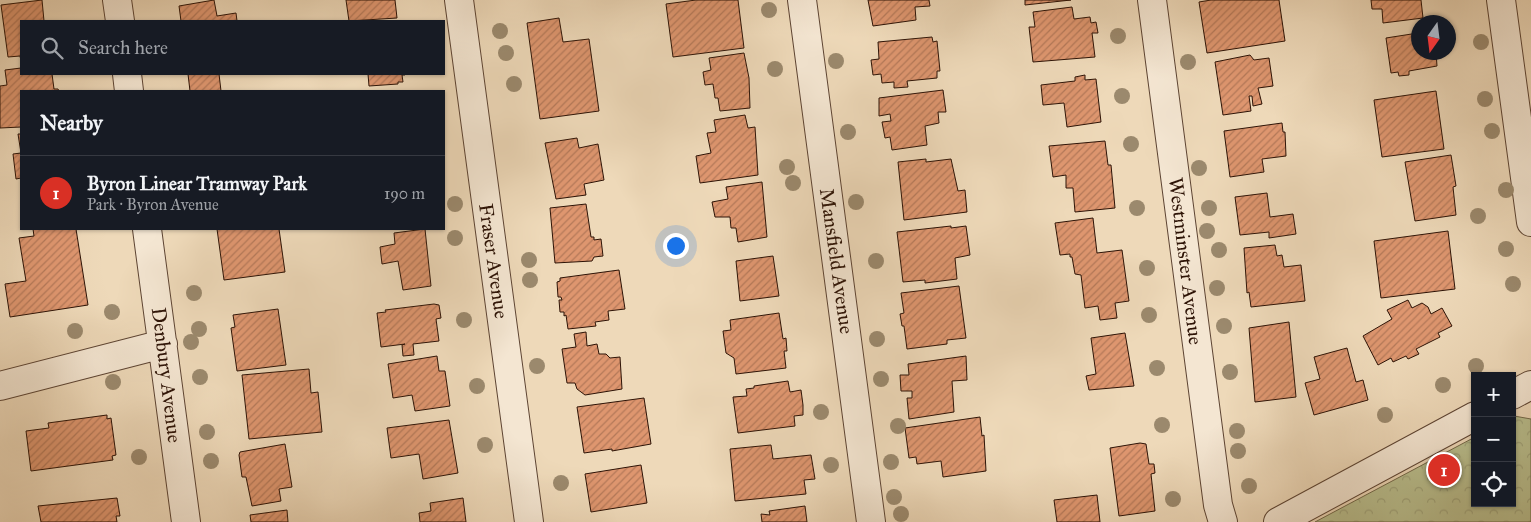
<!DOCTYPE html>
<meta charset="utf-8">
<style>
body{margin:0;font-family:"IM FELL Great Primer",serif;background:#242831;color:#f1f3f6}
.controls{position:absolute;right:15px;bottom:15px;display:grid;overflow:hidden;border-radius:0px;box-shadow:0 1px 4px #0004}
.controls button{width:45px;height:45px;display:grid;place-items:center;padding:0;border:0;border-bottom:1px solid #363941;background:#171b24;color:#f1f3f6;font:25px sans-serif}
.compass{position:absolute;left:1411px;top:15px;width:45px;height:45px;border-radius:50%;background:#171b24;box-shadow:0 1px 4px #0004;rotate:194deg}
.you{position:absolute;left:675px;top:245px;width:18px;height:18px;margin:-12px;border:4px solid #fff;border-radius:50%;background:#1a73e8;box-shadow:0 0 0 8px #1a73e833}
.badge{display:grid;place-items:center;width:32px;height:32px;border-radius:50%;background:#d93025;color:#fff;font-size:16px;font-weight:700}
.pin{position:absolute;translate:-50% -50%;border:2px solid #fff;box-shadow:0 1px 5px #0006}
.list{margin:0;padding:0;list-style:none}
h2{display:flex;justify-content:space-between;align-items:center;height:65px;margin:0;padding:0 20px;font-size:21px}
h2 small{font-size:16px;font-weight:400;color:#9ea1a6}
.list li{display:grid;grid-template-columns:32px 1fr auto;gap:15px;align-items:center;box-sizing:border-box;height:75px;padding:0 20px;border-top:1px solid #363941}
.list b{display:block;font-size:19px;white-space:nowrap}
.list p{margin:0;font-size:16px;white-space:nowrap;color:#9ea1a6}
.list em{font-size:16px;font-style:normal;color:#9ea1a6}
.icon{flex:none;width:28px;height:28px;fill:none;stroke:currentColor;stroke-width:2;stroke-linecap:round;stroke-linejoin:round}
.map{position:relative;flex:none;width:1531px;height:522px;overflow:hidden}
.search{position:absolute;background:#171b24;box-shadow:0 1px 4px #0004;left:20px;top:20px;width:425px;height:55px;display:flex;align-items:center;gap:12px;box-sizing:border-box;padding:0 18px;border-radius:0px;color:#9ea1a6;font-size:19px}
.panel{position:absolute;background:#171b24;box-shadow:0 1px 4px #0004;left:20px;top:90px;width:425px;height:140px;border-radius:0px}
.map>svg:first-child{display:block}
</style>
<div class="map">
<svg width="1531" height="522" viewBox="0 0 1531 522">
<defs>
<pattern id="forest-crowns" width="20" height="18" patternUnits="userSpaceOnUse" patternTransform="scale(1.25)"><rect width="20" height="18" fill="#b9bf8f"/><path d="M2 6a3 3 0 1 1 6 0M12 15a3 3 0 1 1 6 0" fill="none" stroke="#9fa37a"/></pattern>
<pattern id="building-hatch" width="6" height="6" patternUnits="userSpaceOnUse" patternTransform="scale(1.25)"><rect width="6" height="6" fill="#de966f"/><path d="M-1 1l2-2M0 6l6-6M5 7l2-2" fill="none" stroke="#b47959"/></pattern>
</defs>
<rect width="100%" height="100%" fill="#eed9b9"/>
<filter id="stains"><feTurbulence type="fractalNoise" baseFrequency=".004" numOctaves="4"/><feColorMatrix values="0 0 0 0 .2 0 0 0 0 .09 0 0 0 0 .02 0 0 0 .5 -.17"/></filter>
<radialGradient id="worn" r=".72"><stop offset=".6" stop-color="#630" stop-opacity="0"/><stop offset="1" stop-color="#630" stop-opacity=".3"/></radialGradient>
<path fill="url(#forest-crowns)" stroke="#73694a" d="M 1514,416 L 1531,419 L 1531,522 L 1315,522 L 1475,437 L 1475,503 L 1512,503 L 1512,417 Z"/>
<path fill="url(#building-hatch)" stroke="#2d1306" d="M 42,0 L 44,21 L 21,21 L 21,61 L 20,56 L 8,57 L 1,5 Z
M 214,0 L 217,16 L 236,13 L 237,21 L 181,21 L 179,6 Z
M 346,0 L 395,0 L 397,18 L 349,21 Z
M 696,0 L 738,0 L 744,48 L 673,57 L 666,4 Z
M 868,0 L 929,0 L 930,6 L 915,7 L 916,20 L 873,26 Z
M 1025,0 L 1071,0 L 1025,5 Z
M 1211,0 L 1279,0 L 1285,41 L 1207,53 L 1199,2 Z
M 1371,0 L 1421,0 L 1423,18 L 1383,23 L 1382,9 L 1372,9 Z
M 1072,7 L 1074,19 L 1090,17 L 1091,23 L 1096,22 L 1098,33 L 1092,33 L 1095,57 L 1033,62 L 1029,27 L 1035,27 L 1033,12 Z
M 559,18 L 563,42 L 589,39 L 599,111 L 540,119 L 527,23 Z
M 1418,33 L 1418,52 L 1436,52 L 1437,66 L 1409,71 L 1409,75 L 1399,76 L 1398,72 L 1391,73 L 1386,38 Z
M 932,37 L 933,42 L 937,41 L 940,71 L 937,71 L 937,78 L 907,81 L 908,87 L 894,88 L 894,82 L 882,83 L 881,74 L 873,75 L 871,60 L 879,59 L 878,42 Z
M 744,53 L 749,78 L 750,108 L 720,111 L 718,98 L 715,98 L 713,84 L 705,85 L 703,72 L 711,70 L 709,58 Z
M 1250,55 L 1254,60 L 1269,58 L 1273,86 L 1258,88 L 1262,104 L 1253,106 L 1252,96 L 1249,96 L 1251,111 L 1223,115 L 1215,62 Z
M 21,68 L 21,74 L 52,74 L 54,89 L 58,89 L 59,91 L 21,91 L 21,127 L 0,128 L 0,86 L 7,85 L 5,70 Z
M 188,74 L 219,74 L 221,91 L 190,91 Z
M 368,74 L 404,74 L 405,75 L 402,75 L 403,82 L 398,82 L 398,84 L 369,86 Z
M 1085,75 L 1085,80 L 1096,79 L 1101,122 L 1067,127 L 1064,103 L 1043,105 L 1041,85 L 1075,81 L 1075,77 Z
M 943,90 L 946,112 L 938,112 L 939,123 L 925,126 L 927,145 L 892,150 L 890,137 L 885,138 L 882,122 L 891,121 L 890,114 L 879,116 L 879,98 Z
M 1436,91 L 1444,149 L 1382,157 L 1374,100 Z
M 745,115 L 748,128 L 755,127 L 758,175 L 700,183 L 696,156 L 711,153 L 707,133 L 716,132 L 714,120 Z
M 1282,123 L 1283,132 L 1285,132 L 1286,156 L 1262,159 L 1264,172 L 1230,177 L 1224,131 Z
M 18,134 L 21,134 L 21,178 L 16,179 L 13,154 L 21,153 Z
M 577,138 L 579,148 L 598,144 L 604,180 L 584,184 L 586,195 L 556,199 L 545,143 Z
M 1105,141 L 1108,165 L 1111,165 L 1115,208 L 1075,212 L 1073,188 L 1066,188 L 1066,175 L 1053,177 L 1049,146 Z
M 1451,155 L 1456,186 L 1453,187 L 1456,215 L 1415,221 L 1405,162 Z
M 926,159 L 926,162 L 951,159 L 958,191 L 965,190 L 967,212 L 904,220 L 898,162 Z
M 762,182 L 767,237 L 738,242 L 736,228 L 731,228 L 730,217 L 715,217 L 712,202 L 728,199 L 726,187 Z
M 1267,193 L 1270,217 L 1293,214 L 1296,234 L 1269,238 L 1269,232 L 1240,235 L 1235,197 Z
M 586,204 L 591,237 L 594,237 L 594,240 L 601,239 L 603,256 L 594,257 L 592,261 L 555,263 L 550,208 Z
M 1093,218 L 1097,253 L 1122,250 L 1129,301 L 1115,303 L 1117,318 L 1100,320 L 1098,306 L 1085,308 L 1081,275 L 1075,274 L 1072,257 L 1070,257 L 1070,254 L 1060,255 L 1055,223 Z
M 951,226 L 951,228 L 966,226 L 970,255 L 955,258 L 957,279 L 925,283 L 925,280 L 903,282 L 897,232 Z
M 33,229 L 76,229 L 88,305 L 10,317 L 5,284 L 26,281 L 19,238 L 34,236 Z
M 217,229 L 279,229 L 285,272 L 224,280 Z
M 425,229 L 431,286 L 403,290 L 398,261 L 382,264 L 380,247 L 395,244 L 394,233 Z
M 1448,231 L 1455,289 L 1381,298 L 1374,241 Z
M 1275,245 L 1277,256 L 1282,255 L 1284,267 L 1301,265 L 1305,301 L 1251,307 L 1249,292 L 1247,293 L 1244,248 Z
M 773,256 L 779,296 L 740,301 L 736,261 Z
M 619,270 L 625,309 L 608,311 L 609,320 L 595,322 L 596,326 L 568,329 L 566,315 L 564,316 L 564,312 L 560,312 L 559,300 L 562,300 L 561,297 L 558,297 L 557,282 L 560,281 L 560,278 Z
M 959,286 L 966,338 L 947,340 L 947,344 L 907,349 L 904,326 L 902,326 L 900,314 L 904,313 L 901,293 Z
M 1408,300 L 1412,308 L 1422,303 L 1428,307 L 1431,314 L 1442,308 L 1452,326 L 1438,333 L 1440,337 L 1416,349 L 1419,354 L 1408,359 L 1406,356 L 1393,362 L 1391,358 L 1378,365 L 1363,336 L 1392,319 L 1387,310 Z
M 434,304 L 439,305 L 441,318 L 436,319 L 439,341 L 413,344 L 414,355 L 403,356 L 402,345 L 405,344 L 381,347 L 377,313 L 386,312 L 385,310 Z
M 278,309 L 286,365 L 237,371 L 231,328 L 235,327 L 233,315 Z
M 779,313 L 783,339 L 786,338 L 787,351 L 784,351 L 786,368 L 736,374 L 734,358 L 726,353 L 723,331 L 731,330 L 730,320 Z
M 1289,322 L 1296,397 L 1255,402 L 1249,328 Z
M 586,332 L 587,346 L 597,344 L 599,354 L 606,354 L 610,358 L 620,357 L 622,389 L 585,395 L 577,389 L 575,383 L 567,383 L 562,349 L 576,347 L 574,334 Z
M 1125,333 L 1134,386 L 1089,390 L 1086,376 L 1096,374 L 1091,338 Z
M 1347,348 L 1356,382 L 1363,380 L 1368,400 L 1314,415 L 1305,383 L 1320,379 L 1314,357 Z
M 437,356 L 439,371 L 445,371 L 450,406 L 415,411 L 412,395 L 393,398 L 388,364 Z
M 966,356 L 967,380 L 952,381 L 954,412 L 909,419 L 907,398 L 912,398 L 912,391 L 901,391 L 900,375 L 909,375 L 908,364 Z
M 309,369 L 311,393 L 318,392 L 322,432 L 249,439 L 242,375 Z
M 788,381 L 790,392 L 801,390 L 803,405 L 803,415 L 794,416 L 795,426 L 738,433 L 733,397 L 747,396 L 746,389 L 754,388 L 754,386 Z
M 644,398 L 651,444 L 612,451 L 612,449 L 584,453 L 577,407 Z
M 107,415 L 107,419 L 111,418 L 116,455 L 112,456 L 113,460 L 31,471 L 26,431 L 49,428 L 48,423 Z
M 980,417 L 982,436 L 984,435 L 986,471 L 943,477 L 941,461 L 917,464 L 916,457 L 909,458 L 905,428 Z
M 449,420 L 458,473 L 423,479 L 419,454 L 391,458 L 387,428 Z
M 1140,443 L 1146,444 L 1149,464 L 1154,464 L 1155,473 L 1151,474 L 1155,511 L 1119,516 L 1110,448 Z
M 285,444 L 292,487 L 279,489 L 281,501 L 252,506 L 246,477 L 242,477 L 239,455 L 240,452 Z
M 771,445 L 773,459 L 811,455 L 815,479 L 804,480 L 806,494 L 735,501 L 730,449 Z
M 641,465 L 647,503 L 591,512 L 585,474 Z
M 1097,495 L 1100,522 L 1057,522 L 1054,500 Z
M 117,498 L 120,516 L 116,516 L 117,522 L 41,522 L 38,506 Z
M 463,498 L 466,522 L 420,522 L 419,513 L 431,511 L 430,503 Z
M 805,506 L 807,522 L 762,522 L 761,514 L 770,515 L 769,511 Z
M 287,510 L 288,522 L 251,522 L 250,515 Z"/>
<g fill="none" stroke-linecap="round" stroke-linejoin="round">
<defs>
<path id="minor" d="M 117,0 L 120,21
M 459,0 L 529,522
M 802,0 L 871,522
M 1152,0 L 1218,505 L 1223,522
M 1501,0 L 1531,222
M 127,74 L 129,91
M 147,229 L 186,522
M 0,386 L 163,344"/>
<path id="tertiary" d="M 1512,395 L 1531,385
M 1278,522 L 1475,416"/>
</defs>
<use href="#minor" stroke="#5d4433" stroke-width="30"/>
<use href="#tertiary" stroke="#5d4433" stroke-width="30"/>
<use href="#minor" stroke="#f4e6d2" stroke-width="28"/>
<use href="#tertiary" stroke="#f4e6d2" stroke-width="28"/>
</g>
<g fill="#9b896d">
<circle cx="769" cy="10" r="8"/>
<circle cx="500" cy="31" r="8"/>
<circle cx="1118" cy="36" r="8"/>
<circle cx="1481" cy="42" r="8"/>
<circle cx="506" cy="53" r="8"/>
<circle cx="836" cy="61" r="8"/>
<circle cx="1188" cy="62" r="8"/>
<circle cx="775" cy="69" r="8"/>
<circle cx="514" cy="84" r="8"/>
<circle cx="1122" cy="96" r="8"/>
<circle cx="1485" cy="99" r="8"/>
<circle cx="1492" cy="131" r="8"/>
<circle cx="848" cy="132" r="8"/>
<circle cx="1131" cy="144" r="8"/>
<circle cx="787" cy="167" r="8"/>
<circle cx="1199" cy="168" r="8"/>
<circle cx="793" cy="183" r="8"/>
<circle cx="1506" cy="190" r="8"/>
<circle cx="856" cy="202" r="8"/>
<circle cx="455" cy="204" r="8"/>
<circle cx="1137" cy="208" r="8"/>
<circle cx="1209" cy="208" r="8"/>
<circle cx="1478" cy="216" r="8"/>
<circle cx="1207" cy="231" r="8"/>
<circle cx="455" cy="238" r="8"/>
<circle cx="1506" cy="249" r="8"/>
<circle cx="1219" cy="250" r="8"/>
<circle cx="529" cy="260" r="8"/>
<circle cx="876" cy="261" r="8"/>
<circle cx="1147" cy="268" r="8"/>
<circle cx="530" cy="280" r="8"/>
<circle cx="1513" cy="284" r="8"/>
<circle cx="1217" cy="288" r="8"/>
<circle cx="194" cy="293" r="8"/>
<circle cx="112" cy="312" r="8"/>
<circle cx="1149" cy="315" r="8"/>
<circle cx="464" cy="320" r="8"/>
<circle cx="1224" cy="326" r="8"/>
<circle cx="199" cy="329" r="8"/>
<circle cx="75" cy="331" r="8"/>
<circle cx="877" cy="339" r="8"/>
<circle cx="191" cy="342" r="8"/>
<circle cx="537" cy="366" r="8"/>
<circle cx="1476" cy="366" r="8"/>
<circle cx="1157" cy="368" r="8"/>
<circle cx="1230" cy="372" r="8"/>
<circle cx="200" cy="377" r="8"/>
<circle cx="881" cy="379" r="8"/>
<circle cx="113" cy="382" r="8"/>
<circle cx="1443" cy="385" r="8"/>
<circle cx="477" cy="386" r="8"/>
<circle cx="821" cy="412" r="8"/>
<circle cx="1385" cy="415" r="8"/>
<circle cx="1162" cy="425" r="8"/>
<circle cx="898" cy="426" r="8"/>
<circle cx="1237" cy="431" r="8"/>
<circle cx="207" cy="432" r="8"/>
<circle cx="485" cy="445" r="8"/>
<circle cx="1238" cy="451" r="8"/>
<circle cx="139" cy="457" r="8"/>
<circle cx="211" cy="461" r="8"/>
<circle cx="891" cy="462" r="8"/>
<circle cx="831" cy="465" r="8"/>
<circle cx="561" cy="483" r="8"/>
<circle cx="1249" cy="486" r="8"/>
<circle cx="894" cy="497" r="8"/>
<circle cx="1173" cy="499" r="8"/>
<circle cx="901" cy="514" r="8"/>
</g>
<g text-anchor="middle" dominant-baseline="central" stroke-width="5" stroke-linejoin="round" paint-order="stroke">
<g font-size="20" fill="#2d1306" stroke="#f4e6d2">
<text transform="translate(494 261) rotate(82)">Fraser Avenue</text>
<text transform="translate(837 261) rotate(82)">Mansfield Avenue</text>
<text transform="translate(1186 261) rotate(83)">Westminster Avenue</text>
<text transform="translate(167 375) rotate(83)">Denbury Avenue</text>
</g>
</g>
<rect width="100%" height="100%" filter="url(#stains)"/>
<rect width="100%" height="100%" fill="url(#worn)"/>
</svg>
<div class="controls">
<button>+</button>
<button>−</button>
<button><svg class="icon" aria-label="locate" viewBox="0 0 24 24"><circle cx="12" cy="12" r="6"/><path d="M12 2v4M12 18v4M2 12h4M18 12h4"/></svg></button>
</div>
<svg class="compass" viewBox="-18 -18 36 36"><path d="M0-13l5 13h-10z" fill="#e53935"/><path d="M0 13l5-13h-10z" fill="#9ea1a6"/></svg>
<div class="you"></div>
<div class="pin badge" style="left:1444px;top:470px">1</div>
<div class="search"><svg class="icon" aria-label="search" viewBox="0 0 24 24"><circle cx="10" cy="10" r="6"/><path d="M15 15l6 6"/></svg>Search here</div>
<section class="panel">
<h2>Nearby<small></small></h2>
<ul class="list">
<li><span class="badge">1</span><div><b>Byron Linear Tramway Park</b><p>Park · Byron Avenue</p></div><em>190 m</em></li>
</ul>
</section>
</div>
